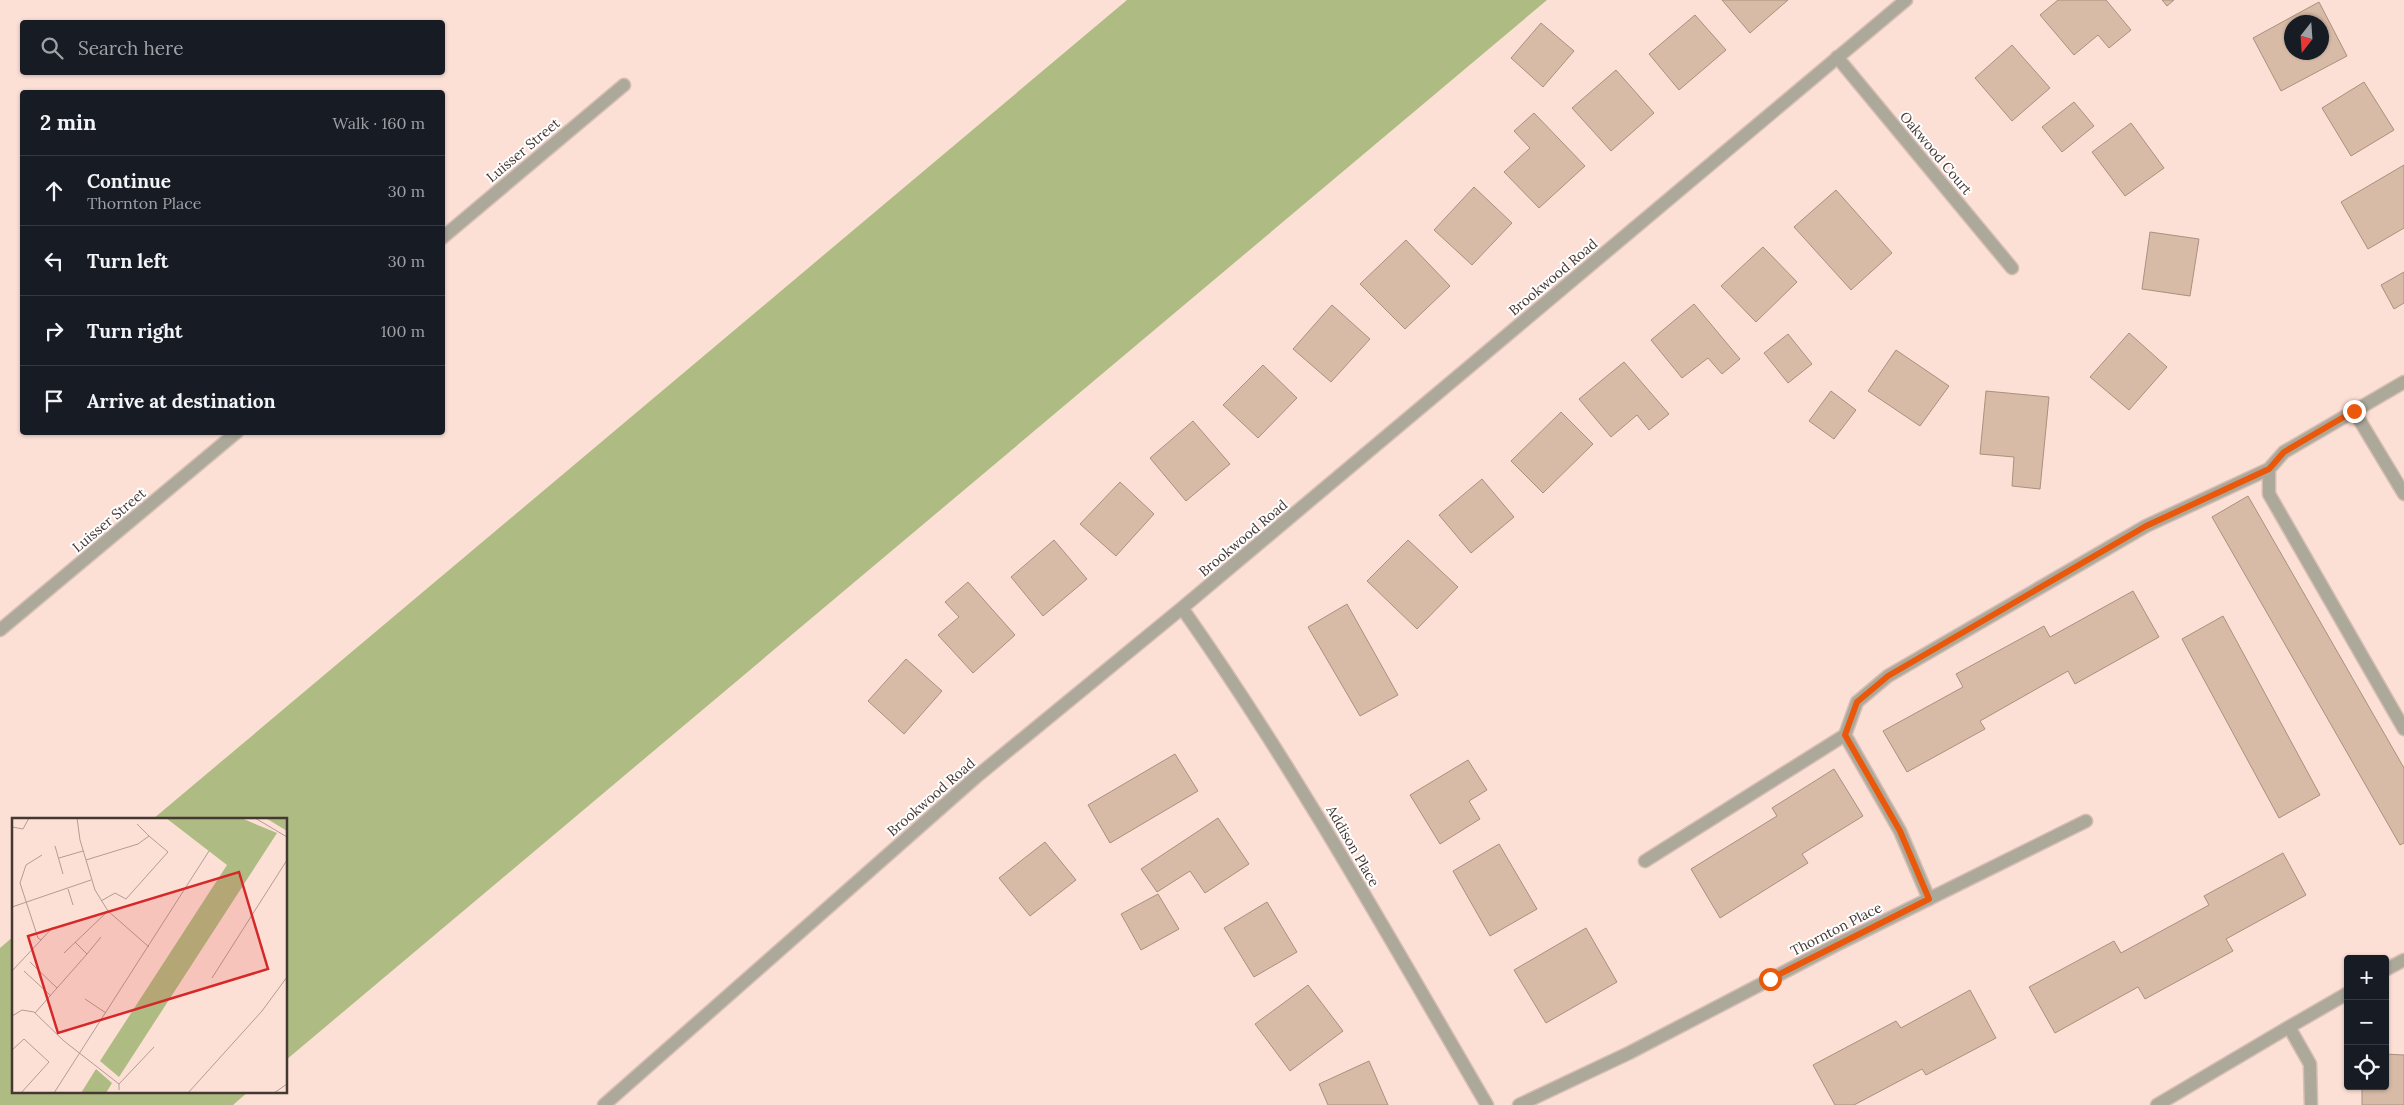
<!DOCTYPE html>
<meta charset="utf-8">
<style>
body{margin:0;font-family:Lora,serif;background:#20242c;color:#f1f3f6}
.controls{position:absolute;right:15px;bottom:15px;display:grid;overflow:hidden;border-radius:5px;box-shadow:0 1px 4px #0004}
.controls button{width:45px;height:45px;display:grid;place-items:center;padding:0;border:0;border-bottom:1px solid #363941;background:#171b24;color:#f1f3f6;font:25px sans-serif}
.compass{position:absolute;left:2284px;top:15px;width:45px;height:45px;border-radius:50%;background:#171b24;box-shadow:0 1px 4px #0004;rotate:197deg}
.stop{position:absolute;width:15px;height:15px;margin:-11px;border:4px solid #ea580c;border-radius:50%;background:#fff}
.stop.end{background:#ea580c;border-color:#fff;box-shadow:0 1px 5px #0008}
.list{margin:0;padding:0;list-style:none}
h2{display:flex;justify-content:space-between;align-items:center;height:65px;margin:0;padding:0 20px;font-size:21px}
h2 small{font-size:16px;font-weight:400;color:#9ea1a6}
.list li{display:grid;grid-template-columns:32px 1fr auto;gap:15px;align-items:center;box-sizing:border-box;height:70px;padding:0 20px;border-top:1px solid #363941}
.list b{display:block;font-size:19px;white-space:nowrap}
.list p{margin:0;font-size:16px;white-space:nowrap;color:#9ea1a6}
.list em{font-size:16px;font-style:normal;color:#9ea1a6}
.icon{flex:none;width:28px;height:28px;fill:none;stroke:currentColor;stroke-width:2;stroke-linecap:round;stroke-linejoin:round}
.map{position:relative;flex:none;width:2404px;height:1105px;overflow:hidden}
.search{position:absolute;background:#171b24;box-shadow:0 1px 4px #0004;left:20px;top:20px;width:425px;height:55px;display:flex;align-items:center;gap:12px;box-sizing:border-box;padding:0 18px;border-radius:5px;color:#9ea1a6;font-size:19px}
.panel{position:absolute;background:#171b24;box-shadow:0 1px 4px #0004;left:20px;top:90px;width:425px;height:345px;border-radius:5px}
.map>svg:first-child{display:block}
</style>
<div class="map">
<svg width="2404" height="1105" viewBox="0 0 2404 1105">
<rect width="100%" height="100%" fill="#fce0d5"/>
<path fill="#aebc83" d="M 1127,0 L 1547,0 L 286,1060 L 286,819 L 153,819 Z
M 14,936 L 14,1091 L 249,1091 L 233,1105 L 0,1105 L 0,948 Z"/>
<path fill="#d7bba7" stroke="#aa907d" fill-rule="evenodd" d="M 1722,0 L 1788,0 L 1750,33 Z
M 2058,0 L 2106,0 L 2131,30 L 2109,48 L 2098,35 L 2074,55 L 2040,15 Z
M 2162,0 L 2174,0 L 2167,6 Z
M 2319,2 L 2347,56 L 2281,91 L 2253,38 ZM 2292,22 L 2322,22 L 2322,52 L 2292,52 Z
M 1695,15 L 1726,50 L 1679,90 L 1649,54 Z
M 1541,23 L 1574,51 L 1543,87 L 1511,58 Z
M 2012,45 L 2050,88 L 2012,121 L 1975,78 Z
M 1616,70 L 1654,113 L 1611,151 L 1572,108 Z
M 2364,82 L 2394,130 L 2351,156 L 2322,108 Z
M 2074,102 L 2094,126 L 2062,152 L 2042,127 Z
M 1534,113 L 1585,166 L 1539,208 L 1504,172 L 1530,148 L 1514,131 Z
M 2131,123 L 2164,168 L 2125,196 L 2092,152 Z
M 2404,165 L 2404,228 L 2368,249 L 2341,202 Z
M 1474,187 L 1512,223 L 1472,265 L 1434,230 Z
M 1836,190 L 1892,253 L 1851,290 L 1794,227 Z
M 2150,232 L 2199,239 L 2190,296 L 2142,289 Z
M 1406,240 L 1450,286 L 1405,329 L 1360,284 Z
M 1763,247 L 1797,282 L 1756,322 L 1721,286 Z
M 2404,272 L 2404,303 L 2394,309 L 2381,285 Z
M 1694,304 L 1740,359 L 1722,374 L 1708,358 L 1682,378 L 1651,340 Z
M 1332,305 L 1370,339 L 1331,382 L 1293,349 Z
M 2129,333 L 2167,367 L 2129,410 L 2090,377 Z
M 1788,334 L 1812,364 L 1788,383 L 1764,353 Z
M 1896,350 L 1949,386 L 1920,426 L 1868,391 Z
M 1624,362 L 1669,414 L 1649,430 L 1637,415 L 1611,437 L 1579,399 Z
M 1263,365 L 1297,398 L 1258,438 L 1223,405 Z
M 1831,391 L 1856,410 L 1834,439 L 1809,421 Z
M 1986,391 L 2049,397 L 2040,489 L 2012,486 L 2014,457 L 1980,454 Z
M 1561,412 L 1593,444 L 1543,493 L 1511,461 Z
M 1193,421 L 1230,464 L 1186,501 L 1150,458 Z
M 1482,479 L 1514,517 L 1471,553 L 1439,515 Z
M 1120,482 L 1154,514 L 1116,556 L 1080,524 Z
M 2248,496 L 2404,768 L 2404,843 L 2400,845 L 2212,517 Z
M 1054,540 L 1087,579 L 1043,616 L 1011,577 Z
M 1408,540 L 1458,587 L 1417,629 L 1367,581 Z
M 968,582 L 1015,635 L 973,673 L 938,635 L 959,617 L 945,602 Z
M 2133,591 L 2159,637 L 2075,684 L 2068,671 L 1980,721 L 1985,729 L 1907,772 L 1883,731 L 1963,687 L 1956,674 L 2044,626 L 2050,637 Z
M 1347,604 L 1398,695 L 1360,716 L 1308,627 Z
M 2223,616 L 2320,795 L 2279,818 L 2182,639 Z
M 906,659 L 942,691 L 904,734 L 868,701 Z
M 1175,754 L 1198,791 L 1110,843 L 1088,805 Z
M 1468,760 L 1487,790 L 1469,801 L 1480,819 L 1440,844 L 1410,795 Z
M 1834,769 L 1863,816 L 1802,854 L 1808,863 L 1720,918 L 1691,869 L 1777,816 L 1772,808 Z
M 1218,818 L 1249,864 L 1205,893 L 1190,871 L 1157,892 L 1141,869 Z
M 1045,842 L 1076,880 L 1030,916 L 999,878 Z
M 1499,844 L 1537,909 L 1490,936 L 1453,871 Z
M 2283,853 L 2306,895 L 2226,939 L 2233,951 L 2145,999 L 2138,987 L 2055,1033 L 2029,987 L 2114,941 L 2121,953 L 2209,905 L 2204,896 Z
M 1158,894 L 1179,929 L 1141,950 L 1121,914 Z
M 1267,902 L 1297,952 L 1254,977 L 1224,928 Z
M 1586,928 L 1617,982 L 1546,1023 L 1514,970 Z
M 1308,985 L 1343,1031 L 1290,1071 L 1255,1024 Z
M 1970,990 L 1996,1038 L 1926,1075 L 1922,1069 L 1854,1105 L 1835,1105 L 1813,1065 L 1896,1021 L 1901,1028 Z
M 2385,1054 L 2404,1055 L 2404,1105 L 2362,1105 L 2362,1086 L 2385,1086 Z
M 1369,1061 L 1388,1105 L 1328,1105 L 1319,1084 Z"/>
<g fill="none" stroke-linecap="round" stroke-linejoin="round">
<defs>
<path id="lane" d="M 2404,382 L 2284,452 L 2269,469 L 2269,494 L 2404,729
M 2354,411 L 2404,494
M 1845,735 L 1857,702 L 1888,676 L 2146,526 L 2269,469
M 1645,861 L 1845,735 L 1900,831 L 1929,899
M 2385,970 L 2404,960
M 2289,1027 L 2348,993
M 2157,1105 L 2289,1027 L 2310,1064 L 2311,1105"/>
<path id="street" d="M 1837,57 L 2012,268
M 442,238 L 624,85
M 1182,608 C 1294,767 1389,937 1487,1105
M 0,630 L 237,432
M 604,1105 L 976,777 L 1182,608 L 1906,0
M 1519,1105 L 1629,1053 L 1836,945 L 2086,821"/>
</defs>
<use href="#lane" stroke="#d7beb4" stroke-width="15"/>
<use href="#street" stroke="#d7beb4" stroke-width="15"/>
<use href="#lane" stroke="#aca99b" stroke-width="12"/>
<use href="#street" stroke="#aca99b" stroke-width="12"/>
</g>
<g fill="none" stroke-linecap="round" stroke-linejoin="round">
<path stroke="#ea580c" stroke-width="6" d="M 1770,979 L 1929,899 L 1900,831 L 1845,735 L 1857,702 L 1888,676 L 2146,526 L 2269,469 L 2284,452 L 2354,411"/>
</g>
<g text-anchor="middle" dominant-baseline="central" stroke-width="4" stroke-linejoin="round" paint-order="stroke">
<g font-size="14" fill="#453732" stroke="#fff">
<text transform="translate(523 150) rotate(-40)">Luisser Street</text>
<text transform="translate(1936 153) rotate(50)">Oakwood Court</text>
<text transform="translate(1553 277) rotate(-40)">Brookwood Road</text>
<text transform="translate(109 520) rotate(-40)">Luisser Street</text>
<text transform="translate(1243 538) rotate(-40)">Brookwood Road</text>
<text transform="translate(931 797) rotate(-41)">Brookwood Road</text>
<text transform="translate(1353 846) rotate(60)">Addison Place</text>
<text transform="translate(1836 929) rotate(-27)">Thornton Place</text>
</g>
</g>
<g transform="translate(12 818)">
<rect width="275" height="275" fill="#fce0d5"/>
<path d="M 154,0 L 229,0 L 265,15 L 107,259 L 88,243 L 215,47 ZM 253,0 L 275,0 L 275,13 L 257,2 ZM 84,251 L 100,265 L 94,275 L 69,275 Z" fill="#aebc83"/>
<path fill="none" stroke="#b39c94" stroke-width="1" d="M 65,0 L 68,22 L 83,72 L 96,93 L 137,129M 243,0 L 275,19M 125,6 L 137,18M 0,9 L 11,11 L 17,0M 43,28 L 51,56M 30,37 L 14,47 L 8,65 L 26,120 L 29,122 L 41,109M 47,40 L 71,33M 74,42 L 126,26 L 137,18 L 156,34 L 114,81 L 103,75 L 89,83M 56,71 L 61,87M 0,89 L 79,62M 63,124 L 75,136 L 89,119M 52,135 L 96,93M 18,144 L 45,170 L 23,195M 0,153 L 29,122M 12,153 L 39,178M 200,160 L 275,42M 45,170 L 75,136M 73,181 L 94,195M 0,198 L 10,192 L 22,194 L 52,223 L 107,266 L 107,272M 0,232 L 12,221 L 37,244 L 9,275M 107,266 L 142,229M 42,275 L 197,33M 176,275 L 250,193 L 275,159M 262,275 L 275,266"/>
<path fill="#d62828" fill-opacity="0.15" stroke="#d62828" stroke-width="2.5" d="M 227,54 L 256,151 L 46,215 L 16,118 Z"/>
<rect width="275" height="275" fill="none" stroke="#453732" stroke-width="2.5"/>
</g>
</svg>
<div class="controls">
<button>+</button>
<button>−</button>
<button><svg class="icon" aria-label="locate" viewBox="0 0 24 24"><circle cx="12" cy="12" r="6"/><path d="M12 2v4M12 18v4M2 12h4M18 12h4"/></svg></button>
</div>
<svg class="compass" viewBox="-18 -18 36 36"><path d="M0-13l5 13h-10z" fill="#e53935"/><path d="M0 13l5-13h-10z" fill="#9ea1a6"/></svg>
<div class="stop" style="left:1770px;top:979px"></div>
<div class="stop end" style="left:2354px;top:411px"></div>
<div class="search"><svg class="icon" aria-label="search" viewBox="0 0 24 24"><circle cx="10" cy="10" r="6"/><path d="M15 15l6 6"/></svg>Search here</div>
<section class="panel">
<h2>2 min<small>Walk · 160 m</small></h2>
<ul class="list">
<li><svg class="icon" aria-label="ahead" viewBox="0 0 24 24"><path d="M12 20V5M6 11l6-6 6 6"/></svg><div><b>Continue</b><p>Thornton Place</p></div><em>30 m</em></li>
<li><svg class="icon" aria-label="left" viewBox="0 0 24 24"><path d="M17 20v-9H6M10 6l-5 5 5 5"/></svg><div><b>Turn left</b></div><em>30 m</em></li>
<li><svg class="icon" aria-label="right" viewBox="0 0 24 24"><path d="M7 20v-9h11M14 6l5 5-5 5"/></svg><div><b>Turn right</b></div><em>100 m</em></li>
<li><svg class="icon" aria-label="arrive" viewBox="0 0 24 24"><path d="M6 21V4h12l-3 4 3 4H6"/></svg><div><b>Arrive at destination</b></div></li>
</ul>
</section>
</div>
